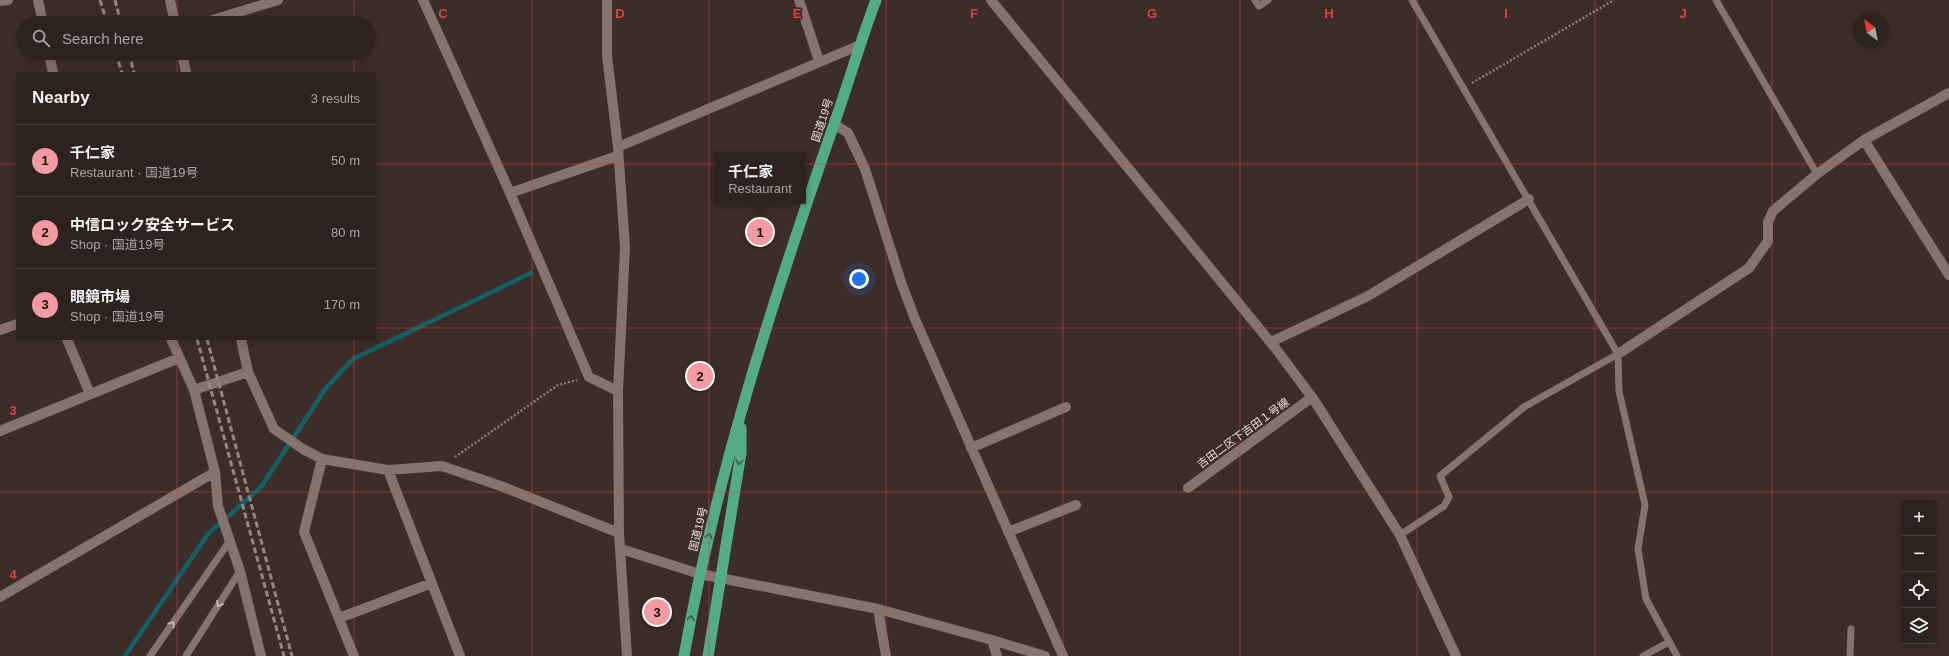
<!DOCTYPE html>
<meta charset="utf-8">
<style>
body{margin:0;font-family:Helvetica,"Noto Sans JP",sans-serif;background:#352a27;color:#f1f3f6}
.controls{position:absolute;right:12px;bottom:12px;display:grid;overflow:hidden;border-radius:0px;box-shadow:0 2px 10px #0003}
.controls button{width:36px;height:36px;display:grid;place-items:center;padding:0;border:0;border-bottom:1px solid #483f3c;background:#2d221e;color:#f1f3f6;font:20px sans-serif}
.compass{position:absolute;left:1853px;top:12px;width:36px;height:36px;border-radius:50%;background:#2d221e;box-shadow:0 2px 10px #0003;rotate:328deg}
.you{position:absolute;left:859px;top:279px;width:14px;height:14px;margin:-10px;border:3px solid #fff;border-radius:50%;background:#1a73e8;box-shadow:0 0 0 6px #1a73e833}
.badge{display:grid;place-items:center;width:26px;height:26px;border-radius:50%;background:#f49aa2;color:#111;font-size:13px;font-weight:700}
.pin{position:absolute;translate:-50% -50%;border:2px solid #fff;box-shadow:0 1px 4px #0006}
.popup{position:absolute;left:714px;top:152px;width:92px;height:52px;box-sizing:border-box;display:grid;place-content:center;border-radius:0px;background:#2d221e;filter:drop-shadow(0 1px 3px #0005);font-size:13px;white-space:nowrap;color:#a7a4a4}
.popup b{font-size:15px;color:#f1f3f6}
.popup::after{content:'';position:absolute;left:50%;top:100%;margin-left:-8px;border:8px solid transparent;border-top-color:#2d221e}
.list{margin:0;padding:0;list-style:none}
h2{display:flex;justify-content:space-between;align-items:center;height:52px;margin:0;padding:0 16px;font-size:17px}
h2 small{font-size:13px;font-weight:400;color:#a7a4a4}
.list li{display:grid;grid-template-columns:26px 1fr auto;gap:12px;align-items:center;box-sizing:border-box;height:72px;padding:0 16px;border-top:1px solid #483f3c}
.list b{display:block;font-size:15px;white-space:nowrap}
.list p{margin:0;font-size:13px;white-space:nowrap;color:#a7a4a4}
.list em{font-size:13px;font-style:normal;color:#a7a4a4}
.icon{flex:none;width:22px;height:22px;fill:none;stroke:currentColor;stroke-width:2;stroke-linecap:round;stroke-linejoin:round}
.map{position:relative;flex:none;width:1949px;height:656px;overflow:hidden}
.search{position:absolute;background:#2d221e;box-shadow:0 2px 10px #0003;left:16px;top:16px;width:360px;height:44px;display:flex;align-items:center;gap:10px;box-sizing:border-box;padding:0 14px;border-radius:22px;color:#a7a4a4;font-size:15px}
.panel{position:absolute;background:#2d221e;box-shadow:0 2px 10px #0003;left:16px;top:72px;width:360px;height:268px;border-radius:0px}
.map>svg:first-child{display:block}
</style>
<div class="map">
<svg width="1949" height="656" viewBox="0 0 1949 656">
<rect width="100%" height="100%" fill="#3c2d28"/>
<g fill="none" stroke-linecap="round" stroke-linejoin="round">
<path stroke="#136167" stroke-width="4.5" d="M 125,656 L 208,534 L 261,487 L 326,388 L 353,359 L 531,273"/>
<path stroke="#8a7d79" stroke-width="2.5" stroke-dasharray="2 2" stroke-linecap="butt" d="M 1472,83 L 1614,0
M 455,457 L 558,385 L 577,380"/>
<path stroke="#85736d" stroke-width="7" d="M 1255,0 L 1259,6 L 1268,0
M 1412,0 L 1618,354 L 1619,391 L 1645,505 L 1638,549 L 1646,599 L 1677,656
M 1716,0 L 1817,174
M 1400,535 L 1444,506 L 1449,497 L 1440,476 L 1524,407 L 1618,354
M 150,656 L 229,542
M 186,656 L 240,571
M 1643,656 L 1669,642
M 1850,656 L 1851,629"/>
<path stroke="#85736d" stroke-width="10" d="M 38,0 L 43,23
M 170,0 L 175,23
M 423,0 L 510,193 L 589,377 L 618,391
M 607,0 L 607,56 L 618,147 L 625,247 L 618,391 L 619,533 L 627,656
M 799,0 L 819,61
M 991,0 L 1276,349 L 1314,400 L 1400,535 L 1456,656
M 0,1 L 8,0
M 203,23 L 278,0
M 49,53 L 53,73
M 182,53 L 186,73
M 1949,93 L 1864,140 L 1949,275
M 834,124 L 848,133 L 865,169 L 901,282 L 915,319 L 1063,656
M 618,147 L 860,45
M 510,193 L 617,156
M 0,330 L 17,324
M 67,339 L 90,394
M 171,339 L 194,390 L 215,472 L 218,506 L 240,571 L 261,656
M 241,339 L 248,372 L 274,429 L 303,449 L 322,459 L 388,470 L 442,466 L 501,486 L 619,533
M 1271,342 L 1368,296 L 1529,199
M 1618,354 L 1749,268 L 1768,241 L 1768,222 L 1773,211 L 1817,174 L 1864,140
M 194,390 L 248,372
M 0,431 L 179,358
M 971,448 L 1066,407
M 322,459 L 304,532 L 354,656
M 388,470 L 460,656
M 1188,488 L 1311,398
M 1008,532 L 1076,505
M 621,549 L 700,574 L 878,609 L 992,640 L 1045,656
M 0,597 L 215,472
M 878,609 L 886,656
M 339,618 L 432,583
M 992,640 L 997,656"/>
<path stroke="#54ac84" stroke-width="11" d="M 684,656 C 716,475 773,300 833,127 C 848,85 860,42 876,0
M 708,656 L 741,453 L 741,428"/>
<path stroke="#948783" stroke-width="3" stroke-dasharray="6 3" stroke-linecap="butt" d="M 100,0 L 107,23
M 115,0 L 121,23
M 116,53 L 122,73
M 129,53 L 134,73
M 197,339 L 284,656
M 207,339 L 292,656"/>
</g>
<defs><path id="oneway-chevron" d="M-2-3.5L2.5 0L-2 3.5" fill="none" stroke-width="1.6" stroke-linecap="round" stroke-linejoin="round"/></defs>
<g stroke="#445948">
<use href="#oneway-chevron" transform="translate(739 462) rotate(99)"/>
<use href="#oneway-chevron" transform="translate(709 536) rotate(-76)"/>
<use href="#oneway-chevron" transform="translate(691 618) rotate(-80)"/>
</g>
<g stroke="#d1c5c0">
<use href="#oneway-chevron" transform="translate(219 604) rotate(122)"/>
<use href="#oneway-chevron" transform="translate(172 624) rotate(-56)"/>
</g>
<path fill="none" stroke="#d94443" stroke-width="1" stroke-opacity="0.55" d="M 177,0 L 177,23M 354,0 L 354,23M 532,0 L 532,656M 709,0 L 709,656M 886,0 L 886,656M 1063,0 L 1063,656M 1240,0 L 1240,656M 1417,0 L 1417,656M 1595,0 L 1595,656M 1772,0 L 1772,656M 177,53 L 177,73M 354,53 L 354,73M 0,164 L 17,164M 375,164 L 1949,164M 0,328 L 17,328M 375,328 L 1949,328M 177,339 L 177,656M 354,339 L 354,656M 0,492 L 1949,492"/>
<g text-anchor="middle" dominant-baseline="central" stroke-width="3.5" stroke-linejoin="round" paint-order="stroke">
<g font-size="11" fill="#eae0dc" stroke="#3c2d28">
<text transform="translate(822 120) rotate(-72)">国道19号</text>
<text transform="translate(1243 433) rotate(-36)">吉田二区下吉田１号線</text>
<text transform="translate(698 529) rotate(-76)">国道19号</text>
</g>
</g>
<g font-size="13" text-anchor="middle" font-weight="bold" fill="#d94443" stroke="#3c2d28" stroke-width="3.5" stroke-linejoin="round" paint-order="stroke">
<text x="443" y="18">C</text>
<text x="620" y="18">D</text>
<text x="797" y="18">E</text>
<text x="974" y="18">F</text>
<text x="1152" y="18">G</text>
<text x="1329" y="18">H</text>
<text x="1506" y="18">I</text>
<text x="1683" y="18">J</text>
<text x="13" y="415">3</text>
<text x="13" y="579">4</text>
</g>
</svg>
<div class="controls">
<button>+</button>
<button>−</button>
<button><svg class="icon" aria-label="locate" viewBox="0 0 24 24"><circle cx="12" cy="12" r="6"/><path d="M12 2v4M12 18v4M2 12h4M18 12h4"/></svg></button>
<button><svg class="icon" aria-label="layers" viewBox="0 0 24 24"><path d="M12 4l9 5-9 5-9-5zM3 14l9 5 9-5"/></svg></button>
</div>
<svg class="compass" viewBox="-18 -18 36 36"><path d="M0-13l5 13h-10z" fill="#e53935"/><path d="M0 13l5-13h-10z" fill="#a7a4a4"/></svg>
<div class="you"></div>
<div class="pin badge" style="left:760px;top:232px">1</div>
<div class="popup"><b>千仁家</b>Restaurant</div>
<div class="pin badge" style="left:700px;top:376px">2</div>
<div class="pin badge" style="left:657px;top:612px">3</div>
<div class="search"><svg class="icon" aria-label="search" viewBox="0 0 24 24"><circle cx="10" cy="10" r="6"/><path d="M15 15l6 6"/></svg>Search here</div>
<section class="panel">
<h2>Nearby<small>3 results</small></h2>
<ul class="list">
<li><span class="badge">1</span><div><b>千仁家</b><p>Restaurant · 国道19号</p></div><em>50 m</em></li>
<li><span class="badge">2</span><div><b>中信ロック安全サービス</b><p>Shop · 国道19号</p></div><em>80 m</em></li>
<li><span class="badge">3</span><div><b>眼鏡市場</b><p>Shop · 国道19号</p></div><em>170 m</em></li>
</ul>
</section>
</div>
